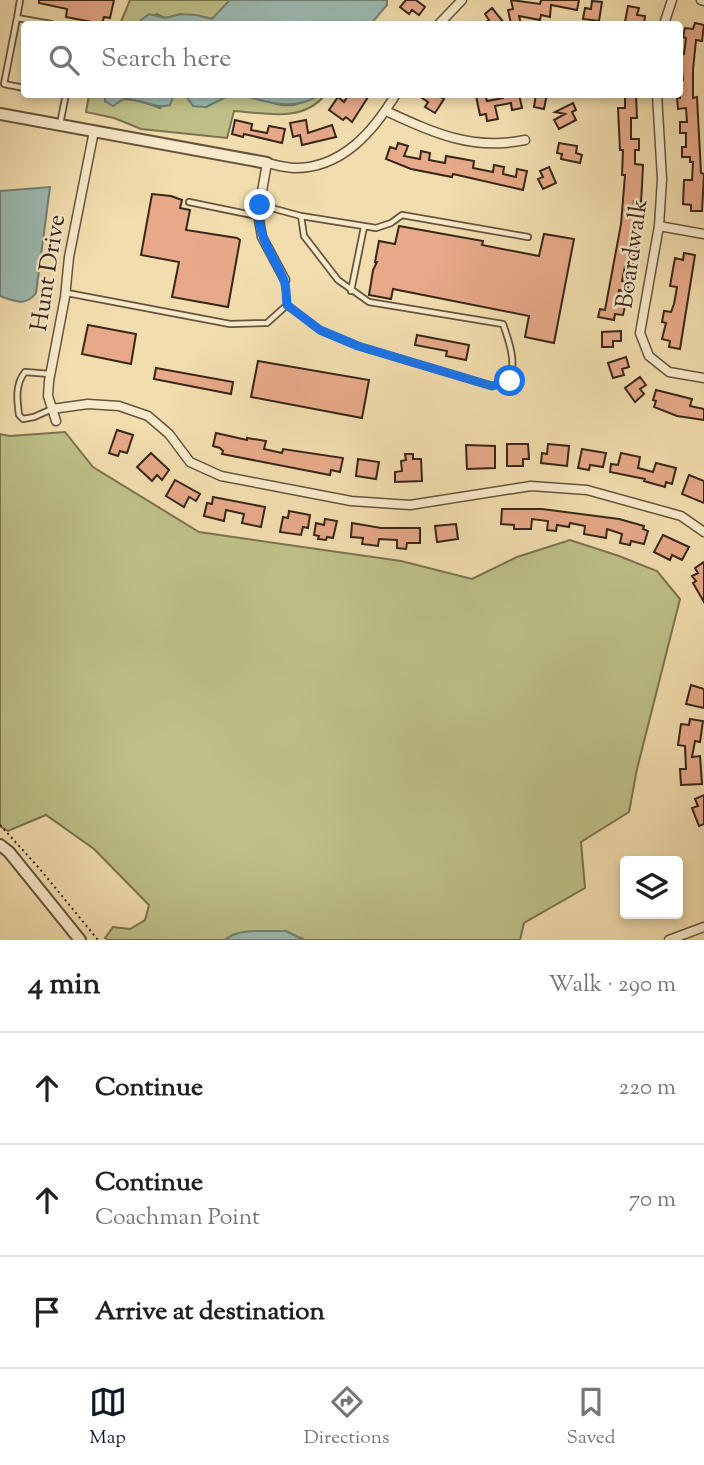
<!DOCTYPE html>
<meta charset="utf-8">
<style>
body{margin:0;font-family:"Sorts Mill Goudy",serif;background:#f6f6f6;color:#222}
.controls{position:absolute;right:21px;bottom:21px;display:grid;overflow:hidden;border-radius:7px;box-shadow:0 4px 10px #0003}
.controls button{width:63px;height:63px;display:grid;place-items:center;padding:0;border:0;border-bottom:2px solid #e0e0e0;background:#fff;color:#222;font:35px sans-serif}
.stop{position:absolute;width:21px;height:21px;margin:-16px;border:5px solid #1a73e8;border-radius:50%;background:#fff}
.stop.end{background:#1a73e8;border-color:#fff;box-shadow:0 2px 7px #0008}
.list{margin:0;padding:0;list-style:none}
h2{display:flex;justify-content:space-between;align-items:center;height:91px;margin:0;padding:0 28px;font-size:30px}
h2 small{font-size:23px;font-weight:400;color:#767676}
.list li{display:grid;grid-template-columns:46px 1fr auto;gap:21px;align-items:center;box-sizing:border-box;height:112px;padding:0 28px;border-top:2px solid #e0e0e0}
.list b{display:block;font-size:26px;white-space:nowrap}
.list p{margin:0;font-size:23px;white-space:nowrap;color:#767676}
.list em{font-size:23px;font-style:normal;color:#767676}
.icon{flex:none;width:38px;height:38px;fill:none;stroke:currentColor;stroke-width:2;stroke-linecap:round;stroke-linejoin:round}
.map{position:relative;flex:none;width:704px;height:940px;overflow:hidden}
.search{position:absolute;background:#fff;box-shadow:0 4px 10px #0003;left:21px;right:21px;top:21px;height:77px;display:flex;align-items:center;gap:18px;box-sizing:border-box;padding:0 24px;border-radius:7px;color:#767676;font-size:26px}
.sheet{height:427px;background:#fff}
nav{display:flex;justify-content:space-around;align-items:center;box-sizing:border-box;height:98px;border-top:2px solid #e0e0e0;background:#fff;font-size:19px;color:#767676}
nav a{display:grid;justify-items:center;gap:4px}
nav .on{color:#111827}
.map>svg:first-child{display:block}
</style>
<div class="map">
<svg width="704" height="940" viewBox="0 0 704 940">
<rect width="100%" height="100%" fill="#f2ddae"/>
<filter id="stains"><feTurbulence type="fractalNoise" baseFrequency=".00286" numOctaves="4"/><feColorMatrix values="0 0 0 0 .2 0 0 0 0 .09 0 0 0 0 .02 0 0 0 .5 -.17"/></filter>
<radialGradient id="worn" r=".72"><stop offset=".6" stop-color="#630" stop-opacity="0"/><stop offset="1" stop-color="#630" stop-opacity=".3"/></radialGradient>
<path fill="#bec088" stroke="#7b7350" stroke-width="2" d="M 130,0 L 230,0 L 212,19 C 195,14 182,14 165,18 L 157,14 L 141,20 L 140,24 L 120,24 Z
M 89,95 L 105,95 L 105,101 C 127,97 140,100 160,108 L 173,95 L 186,96 L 206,107 C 214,103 223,96 232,95 C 252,91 272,108 293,105 C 304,103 314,95 325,95 C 302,123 265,113 234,111 L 227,138 L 141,129 L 114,118 L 86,112 Z
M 65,432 L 93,467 L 199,532 L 401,561 L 472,579 L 517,557 L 570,540 L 619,556 L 657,571 L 680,599 L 637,769 L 629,812 L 581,842 L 585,888 L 524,923 L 520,940 L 304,940 L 302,938 C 282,935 240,925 225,940 L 108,940 L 105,938 L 113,927 L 130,929 L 145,920 L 149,905 L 94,849 L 46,815 L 8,831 L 0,826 L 0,434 L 10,436 Z"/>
<path fill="#9cbab2" stroke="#747f74" stroke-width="2" d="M 230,0 L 387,0 L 387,5 L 371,24 L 140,24 L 141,20 L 149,14 L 165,18 L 181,14 L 196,15 L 212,19 Z
M 105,95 L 105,94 L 230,95 L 206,107 L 193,106 L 186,96 L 174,95 L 170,105 C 156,109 140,100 125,98 L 113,106 L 105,101 Z
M 241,95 L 319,94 L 319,95 C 293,112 268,102 241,95 Z
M 50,187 L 36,293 C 26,307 14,301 0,296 L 0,191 Z
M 286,931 L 304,940 L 225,940 C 239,927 267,932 286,931 Z"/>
<path fill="#e7a989" stroke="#382618" stroke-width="2" d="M 39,0 L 114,0 L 110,18 L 104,17 L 102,24 L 66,17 L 67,9 L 39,3 Z
M 406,0 L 416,0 L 425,7 L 419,15 L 412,10 L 409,14 L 400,7 Z
M 511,0 L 540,4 L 541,0 L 579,0 L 577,10 L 551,5 L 550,17 L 541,15 L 540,20 L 519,16 L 521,24 L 511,24 L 508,10 L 513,9 Z
M 592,1 L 602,2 L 599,21 L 583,19 L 585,8 L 591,9 Z
M 628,6 L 639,8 L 637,15 L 645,16 L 644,24 L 625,22 Z
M 492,8 L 505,24 L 483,24 L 489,20 L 485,14 Z
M 695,23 L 704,25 L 702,41 L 696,40 L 693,70 L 693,98 L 697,97 L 701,173 L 704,174 L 702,211 L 691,211 L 691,205 L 683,204 L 684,180 L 692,180 L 693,162 L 690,162 L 690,157 L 682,157 L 682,147 L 686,147 L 686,133 L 680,133 L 680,122 L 687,122 L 686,108 L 678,109 L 677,98 L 680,98 L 680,80 L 683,80 L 680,53 L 684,54 L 686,38 L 683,37 L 685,28 L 693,29 Z
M 349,94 L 370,94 L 352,122 L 346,117 L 343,120 L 329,110 L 338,97 L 344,102 Z
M 416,94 L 435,94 L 444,99 L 435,113 L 425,107 L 428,102 Z
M 485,94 L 487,101 L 503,98 L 503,94 L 519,94 L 522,108 L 512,110 L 511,103 L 495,106 L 498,119 L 487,121 L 486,114 L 480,115 L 476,96 Z
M 536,94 L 547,94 L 544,109 L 534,107 Z
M 625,94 L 636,94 L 637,118 L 631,118 L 631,139 L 639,139 L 639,150 L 635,150 L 635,164 L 643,165 L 642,186 L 641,202 L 634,201 L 633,215 L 640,216 L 640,226 L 633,225 L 630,240 L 637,241 L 632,267 L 625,266 L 622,281 L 629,283 L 627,292 L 619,290 L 617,305 L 625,306 L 623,315 L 615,314 L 614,320 L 598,317 L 600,309 L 605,310 L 621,224 L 625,175 L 622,175 L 623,150 L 620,150 L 618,108 L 625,108 Z
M 573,103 L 576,110 L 572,112 L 576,120 L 559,129 L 554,120 L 565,114 L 555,112 Z
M 235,120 L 252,124 L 251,130 L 267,133 L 269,126 L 285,129 L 282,143 L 244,134 L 243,137 L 232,134 Z
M 306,120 L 308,133 L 332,125 L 336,137 L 302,145 L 300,135 L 293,137 L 290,123 Z
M 398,143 L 408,146 L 404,156 L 420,159 L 421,151 L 430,153 L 429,160 L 445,163 L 446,156 L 463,159 L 474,161 L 473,168 L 493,172 L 494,165 L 504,167 L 503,174 L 516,177 L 517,169 L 527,171 L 523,190 L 453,174 L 452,177 L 411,169 L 386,159 L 390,147 L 396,149 Z
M 559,143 L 577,146 L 576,153 L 582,155 L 580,163 L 561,159 L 562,154 L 557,153 Z
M 549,167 L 556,183 L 543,189 L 538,179 L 543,177 L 540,171 Z
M 152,194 L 171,196 L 182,200 L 180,208 L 190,210 L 186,230 L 237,238 L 240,240 L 228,307 L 172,297 L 179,262 L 141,255 Z
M 399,226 L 483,241 L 482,245 L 539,256 L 544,234 L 574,239 L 554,343 L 525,337 L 529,316 L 393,289 L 391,299 L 369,295 L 373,270 L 377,262 L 375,262 L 379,241 L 395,244 Z
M 684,253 L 695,255 L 680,349 L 669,347 L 670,341 L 662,339 L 666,323 L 662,322 L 664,311 L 671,312 L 674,304 L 677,287 L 670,286 L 675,258 L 683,260 Z
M 88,325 L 136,334 L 131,364 L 82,354 Z
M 621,331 L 621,341 L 613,341 L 613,347 L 602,347 L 602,332 Z
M 417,335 L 469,345 L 466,360 L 446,356 L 447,351 L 415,345 Z
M 626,357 L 629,367 L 622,369 L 624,375 L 613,378 L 608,363 Z
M 258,361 L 369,380 L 362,418 L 251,397 Z
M 156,368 L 233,382 L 231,394 L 154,379 Z
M 640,377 L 646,385 L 640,389 L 644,394 L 635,402 L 625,388 Z
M 656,390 L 692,399 L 690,406 L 704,409 L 704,420 L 677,416 L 654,407 L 656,401 L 653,400 Z
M 117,430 L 133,435 L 127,453 L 120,451 L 118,456 L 109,453 Z
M 216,433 L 247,440 L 247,438 L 266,441 L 264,449 L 282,453 L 283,449 L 343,458 L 340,472 L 331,470 L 330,475 L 222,454 L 223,451 L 220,448 L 213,446 Z
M 507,444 L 528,444 L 529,459 L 523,459 L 523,466 L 507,466 Z
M 548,444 L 569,446 L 567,466 L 541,463 L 542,453 L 547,454 Z
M 466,445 L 495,446 L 495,468 L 467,469 Z
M 582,449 L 606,453 L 603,467 L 590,465 L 589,470 L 578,468 Z
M 151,453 L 169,470 L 162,480 L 157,475 L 152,481 L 137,467 Z
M 621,453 L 640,457 L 638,468 L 653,472 L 656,463 L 676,468 L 672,484 L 666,482 L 665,487 L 644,481 L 645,479 L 610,472 L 611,464 L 618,465 Z
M 405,454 L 413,454 L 413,459 L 421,459 L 422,481 L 395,482 L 395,472 L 402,471 L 401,461 L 406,460 Z
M 358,459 L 379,462 L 376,479 L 356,476 Z
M 689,475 L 704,481 L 704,503 L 682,494 Z
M 175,480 L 200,494 L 196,501 L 189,497 L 184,507 L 166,496 Z
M 213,497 L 265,507 L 261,527 L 242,523 L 244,514 L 226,510 L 224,521 L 204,516 L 207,503 L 212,504 Z
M 502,509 L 542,509 L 619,519 L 644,526 L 643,529 L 648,531 L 644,544 L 631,541 L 630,545 L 620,543 L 622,534 L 607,529 L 606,538 L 584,534 L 585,526 L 570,523 L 569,527 L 557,525 L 556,531 L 547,530 L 548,521 L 532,519 L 531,529 L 514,529 L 514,525 L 501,524 Z
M 289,511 L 310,515 L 308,528 L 303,527 L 301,535 L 280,532 L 283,517 L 288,518 Z
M 325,519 L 337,521 L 333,538 L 327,537 L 326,540 L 318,539 L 319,536 L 314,535 L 316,523 L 324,525 Z
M 352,523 L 381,528 L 420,528 L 420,543 L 407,543 L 406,549 L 397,548 L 397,540 L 379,539 L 378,546 L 362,544 L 363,538 L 351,537 Z
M 456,524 L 458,539 L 437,542 L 435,526 Z
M 663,535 L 689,547 L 682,560 L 672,555 L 670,560 L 654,552 Z
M 704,562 L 704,602 L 693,583 L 696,581 L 692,576 L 698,573 L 695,568 Z
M 691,685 L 704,689 L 704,708 L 686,704 Z
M 690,719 L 703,721 L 700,742 L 695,741 L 692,757 L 700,756 L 702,784 L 681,785 L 680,769 L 686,769 L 685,746 L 678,745 L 681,724 L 689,725 Z
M 704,795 L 704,824 L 699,826 L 692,808 L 698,806 L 695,799 Z"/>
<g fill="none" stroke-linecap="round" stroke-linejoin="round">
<defs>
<path id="service" d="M 20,0 L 17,18 L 51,24
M 17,18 L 4,84 L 24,88
M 60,124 L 66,94
M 189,202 L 257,216
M 260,205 L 301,216 L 376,228 L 391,223 L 402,215 L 528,237
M 285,280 L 287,305 L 320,330 L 358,346 L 492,386 L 510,381 C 516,361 510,344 503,324 L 369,302 L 338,280 L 304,236 L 301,216
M 351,291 L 364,227
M 67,293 L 230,324 L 267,323 L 287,305
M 50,374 L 25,372 C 15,384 17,400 19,415 L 23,419 L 34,417 L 52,409"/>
<path id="minor" d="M 701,0 L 704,1
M 439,24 L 462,0
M 664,24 L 672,0
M 657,94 L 662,179 L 659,226 L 640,333 L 649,356 L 669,372 L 704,378
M 386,111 C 434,133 472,151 525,140
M 659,226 L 704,234
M 285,280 L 262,237 L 258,214 L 267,163 C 276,165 286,168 295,168 C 342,168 373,132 396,94
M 52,409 L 88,404 L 119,406 L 148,416 L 169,434 L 190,462 L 221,476 L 351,501 L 410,505 L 531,486 L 587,490 L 681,516 L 704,532
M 56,421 L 48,396 L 49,381 L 65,297 L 69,257 L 94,131
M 669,940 L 704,927"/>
<path id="tertiary" d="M 0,114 L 267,163
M 0,845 L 9,852 L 80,940"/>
</defs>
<use href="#service" stroke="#66543e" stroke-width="8"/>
<use href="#minor" stroke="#66543e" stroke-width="11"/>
<use href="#tertiary" stroke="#66543e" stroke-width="14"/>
<path stroke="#382618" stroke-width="2" stroke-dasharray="2 3.5" stroke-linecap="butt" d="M 0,825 L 39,868 L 98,940"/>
<use href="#service" stroke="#f7e9ca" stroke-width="4.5"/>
<use href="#minor" stroke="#f7e9ca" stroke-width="8"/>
<use href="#tertiary" stroke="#f7e9ca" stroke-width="10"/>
</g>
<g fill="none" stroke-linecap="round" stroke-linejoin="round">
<path stroke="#1a73e8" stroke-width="9" d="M 260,205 C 255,234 272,253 283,278 C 287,286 286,297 287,305 L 320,330 L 358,346 L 492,386 L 510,381"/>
</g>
<g text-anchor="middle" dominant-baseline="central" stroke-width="5" stroke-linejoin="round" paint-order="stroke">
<g font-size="24" fill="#382618" stroke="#f7e9ca">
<text transform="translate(633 254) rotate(-82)">Boardwalk</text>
<text transform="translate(49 273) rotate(-81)">Hunt Drive</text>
</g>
</g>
<rect width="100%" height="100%" filter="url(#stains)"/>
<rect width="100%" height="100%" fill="url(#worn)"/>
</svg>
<div class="controls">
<button><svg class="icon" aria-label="layers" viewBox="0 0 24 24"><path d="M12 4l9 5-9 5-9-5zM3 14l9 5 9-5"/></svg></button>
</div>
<div class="stop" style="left:510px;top:381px"></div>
<div class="stop end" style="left:260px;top:205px"></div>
<div class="search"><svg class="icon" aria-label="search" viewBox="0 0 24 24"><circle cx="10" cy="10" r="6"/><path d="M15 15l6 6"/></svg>Search here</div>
</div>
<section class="sheet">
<h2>4 min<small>Walk · 290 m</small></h2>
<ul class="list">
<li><svg class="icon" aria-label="ahead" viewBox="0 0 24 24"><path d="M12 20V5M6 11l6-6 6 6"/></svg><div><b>Continue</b></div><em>220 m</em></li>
<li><svg class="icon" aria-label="ahead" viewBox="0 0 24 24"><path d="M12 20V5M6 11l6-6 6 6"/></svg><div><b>Continue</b><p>Coachman Point</p></div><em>70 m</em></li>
<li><svg class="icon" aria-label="arrive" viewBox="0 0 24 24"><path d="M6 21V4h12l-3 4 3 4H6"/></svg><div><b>Arrive at destination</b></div></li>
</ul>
</section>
<nav>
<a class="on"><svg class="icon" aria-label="map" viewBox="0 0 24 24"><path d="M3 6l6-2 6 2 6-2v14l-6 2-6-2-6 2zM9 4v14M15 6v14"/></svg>Map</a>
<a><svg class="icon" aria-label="directions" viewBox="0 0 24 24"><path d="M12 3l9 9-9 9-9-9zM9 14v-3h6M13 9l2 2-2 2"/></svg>Directions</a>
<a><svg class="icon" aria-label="saved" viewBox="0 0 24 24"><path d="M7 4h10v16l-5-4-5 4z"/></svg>Saved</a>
</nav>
